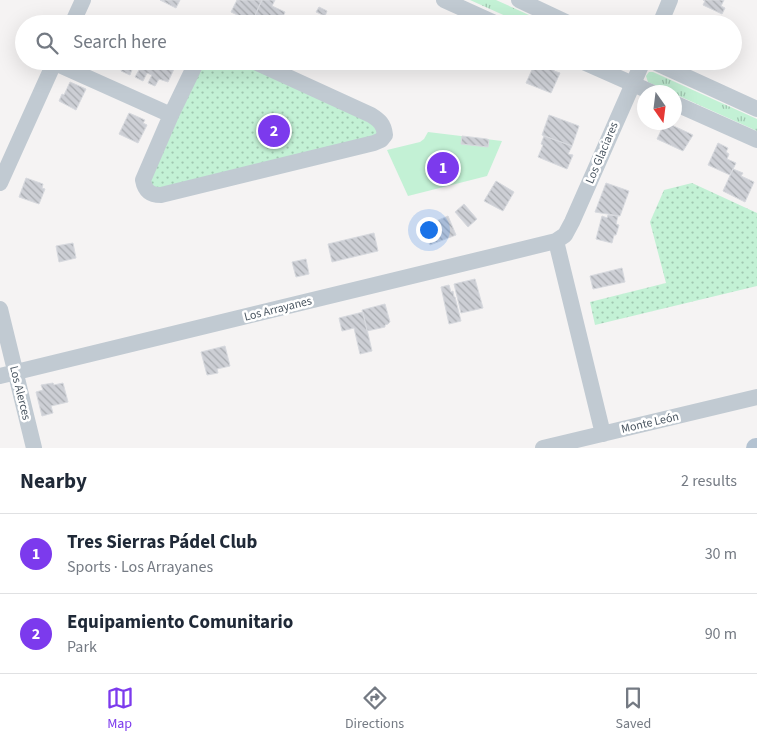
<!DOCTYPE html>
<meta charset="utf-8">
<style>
body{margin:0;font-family:"Source Sans 3",sans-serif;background:#f2f2f3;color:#1f2937}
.compass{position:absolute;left:637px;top:85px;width:45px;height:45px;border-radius:50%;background:#fff;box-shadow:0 5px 20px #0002;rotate:166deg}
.you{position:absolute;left:428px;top:229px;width:18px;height:18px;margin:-12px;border:4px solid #fff;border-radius:50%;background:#1a73e8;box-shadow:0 0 0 8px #1a73e833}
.badge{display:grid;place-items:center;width:32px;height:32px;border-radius:50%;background:#7c3aed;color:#fff;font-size:16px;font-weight:700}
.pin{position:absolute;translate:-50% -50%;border:2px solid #fff;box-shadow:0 1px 5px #0006}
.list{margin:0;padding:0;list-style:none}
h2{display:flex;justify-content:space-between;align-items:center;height:65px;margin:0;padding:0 20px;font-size:21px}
h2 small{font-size:16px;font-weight:400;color:#747a83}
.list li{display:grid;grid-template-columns:32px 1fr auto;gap:15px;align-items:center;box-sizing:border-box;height:80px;padding:0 20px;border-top:1px solid #e0e1e3}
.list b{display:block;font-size:19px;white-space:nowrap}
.list p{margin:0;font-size:16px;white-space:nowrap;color:#747a83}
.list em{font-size:16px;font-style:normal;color:#747a83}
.icon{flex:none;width:28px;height:28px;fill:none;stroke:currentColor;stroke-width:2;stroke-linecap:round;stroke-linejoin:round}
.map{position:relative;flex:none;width:757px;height:448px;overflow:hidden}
.search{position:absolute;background:#fff;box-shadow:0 5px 20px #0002;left:15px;right:15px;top:15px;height:55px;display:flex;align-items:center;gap:12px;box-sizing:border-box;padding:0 18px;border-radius:28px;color:#747a83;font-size:19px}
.sheet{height:225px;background:#fff}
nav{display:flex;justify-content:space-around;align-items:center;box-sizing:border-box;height:70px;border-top:1px solid #e0e1e3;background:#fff;font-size:14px;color:#747a83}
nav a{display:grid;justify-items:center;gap:2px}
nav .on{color:#7c3aed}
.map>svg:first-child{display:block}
</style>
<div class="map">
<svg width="757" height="448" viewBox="0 0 757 448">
<defs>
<pattern id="grass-tufts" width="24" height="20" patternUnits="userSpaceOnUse" patternTransform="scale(1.25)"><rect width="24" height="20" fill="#c3f1d5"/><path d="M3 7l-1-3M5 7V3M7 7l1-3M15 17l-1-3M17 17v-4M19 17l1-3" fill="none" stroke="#a0c6b0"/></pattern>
<pattern id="park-dots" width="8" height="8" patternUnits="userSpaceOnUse" patternTransform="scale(1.25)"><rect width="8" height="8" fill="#c3f1d5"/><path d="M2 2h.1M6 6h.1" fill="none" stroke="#a0c6b0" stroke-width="1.8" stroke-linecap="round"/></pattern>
<pattern id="building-back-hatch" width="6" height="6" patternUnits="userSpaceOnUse" patternTransform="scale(1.25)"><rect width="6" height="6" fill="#cdcfd5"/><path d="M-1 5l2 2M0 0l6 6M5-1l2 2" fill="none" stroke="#a8abb0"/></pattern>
</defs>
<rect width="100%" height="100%" fill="#f5f3f3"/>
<path fill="url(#grass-tufts)" d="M 470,0 L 496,0 L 549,24 L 523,24 Z
M 606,61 L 629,61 L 628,68 L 623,69 Z
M 649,72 L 653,72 L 757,119 L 757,131 L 648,82 L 646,76 Z"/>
<path fill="url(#park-dots)" d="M 197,61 L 253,61 L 371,115 L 385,135 L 154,195 L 146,174 Z
M 692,183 L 757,213 L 757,286 L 595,325 L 590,302 L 666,283 L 650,222 L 664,190 Z"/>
<path fill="#c3f1d5" d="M 428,132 L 502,141 L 487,176 L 408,196 L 387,150 L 420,142 L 424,139 Z"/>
<path fill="url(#building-back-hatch)" stroke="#d7d9de" d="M 160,0 L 180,0 L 176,8 Z
M 237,0 L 262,0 L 252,22 L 231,12 Z
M 262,0 L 275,0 L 272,6 L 285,12 L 280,24 L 251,24 Z
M 703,0 L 724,0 L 721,6 L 725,8 L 722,14 L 703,5 L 705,1 Z
M 319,7 L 327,11 L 325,16 L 316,12 Z
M 683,16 L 687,18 L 687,19 L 696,24 L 679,24 Z
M 126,61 L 167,61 L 165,66 L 174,69 L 168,82 L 159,79 L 155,86 L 148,83 L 152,75 L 147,73 L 143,81 L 135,77 L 139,70 L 133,67 L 130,75 L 121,71 Z
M 543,62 L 555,67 L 554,71 L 560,73 L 551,93 L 526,83 L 535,63 L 542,66 Z
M 70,82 L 86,89 L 76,110 L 59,101 L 62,94 L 64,95 Z
M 129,113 L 145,120 L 143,123 L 147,125 L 138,143 L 119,134 Z
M 549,115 L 579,126 L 572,146 L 542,135 Z
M 665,122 L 693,135 L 683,151 L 657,139 Z
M 462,136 L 487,139 L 489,140 L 488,147 L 461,144 Z
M 544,136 L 572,146 L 568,154 L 573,155 L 567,169 L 538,157 L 543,145 L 541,144 Z
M 718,143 L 728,148 L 726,152 L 729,154 L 727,159 L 736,163 L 730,175 L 708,165 Z
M 733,169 L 743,173 L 741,176 L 754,182 L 745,202 L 723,191 Z
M 26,178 L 43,184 L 42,188 L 45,189 L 39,204 L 19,197 Z
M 496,181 L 514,192 L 503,211 L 484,201 Z
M 606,183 L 629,191 L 620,216 L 595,212 Z
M 464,204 L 477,219 L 468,227 L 455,212 Z
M 608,215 L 618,216 L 616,224 L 619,225 L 616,235 L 614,235 L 612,243 L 596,239 L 602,216 L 607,218 Z
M 448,216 L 456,235 L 430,245 L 422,227 Z
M 374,233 L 378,251 L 332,262 L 328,244 Z
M 73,243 L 76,258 L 59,262 L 56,246 Z
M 306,259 L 309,274 L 296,277 L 292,262 Z
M 622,268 L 625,282 L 593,289 L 590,276 Z
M 475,279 L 483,308 L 461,313 L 454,284 Z
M 449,285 L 451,292 L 453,291 L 454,297 L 455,297 L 461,321 L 449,324 L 441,287 Z
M 385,304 L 390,322 L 388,324 L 385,325 L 385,327 L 367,331 L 362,310 Z
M 363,312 L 372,351 L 360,354 L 354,328 L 342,331 L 339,318 Z
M 225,346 L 230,366 L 217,369 L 218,373 L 207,375 L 201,352 Z
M 53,383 L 54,385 L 63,383 L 68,402 L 51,406 L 53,413 L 42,416 L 36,392 L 43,390 L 41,385 Z"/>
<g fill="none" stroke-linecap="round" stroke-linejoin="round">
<path stroke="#c1cad2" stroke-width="16" d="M 444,0 L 497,24
M 519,0 L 570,24
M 72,24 L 83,0
M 660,24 L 670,0
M 197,61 L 171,115 L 143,180 C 145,191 150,195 161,195 L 374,143 L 381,140 L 385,135 C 384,124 379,120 371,115 L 253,61
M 581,61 L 651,92
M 652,61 L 757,109
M 55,63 L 171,115
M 674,103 L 757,140
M 0,183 L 55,61
M 556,241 L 603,434
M 0,309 L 34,448
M 0,376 L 556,241 L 565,235 L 572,222 L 643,61
M 543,448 L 757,397"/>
<path stroke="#b3c2d1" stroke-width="20" d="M 756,448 L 757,448"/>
</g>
<g text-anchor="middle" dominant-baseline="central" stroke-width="5" stroke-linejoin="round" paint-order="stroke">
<g font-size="12" fill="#4a5661" stroke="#fff">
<text transform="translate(602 153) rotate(-67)">Los Glaciares</text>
<text transform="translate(278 309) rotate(-14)">Los Arrayanes</text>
<text transform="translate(20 393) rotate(76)">Los Alerces</text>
<text transform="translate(650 423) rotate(-13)">Monte León</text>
</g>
</g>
</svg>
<svg class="compass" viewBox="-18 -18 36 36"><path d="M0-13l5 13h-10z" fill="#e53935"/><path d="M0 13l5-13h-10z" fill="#747a83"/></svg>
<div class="you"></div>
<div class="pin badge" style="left:443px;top:168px">1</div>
<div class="pin badge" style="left:274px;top:131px">2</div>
<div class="search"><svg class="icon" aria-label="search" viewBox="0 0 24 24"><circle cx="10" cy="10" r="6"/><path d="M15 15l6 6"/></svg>Search here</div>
</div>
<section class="sheet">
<h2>Nearby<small>2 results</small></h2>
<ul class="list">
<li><span class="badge">1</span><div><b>Tres Sierras Pádel Club</b><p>Sports · Los Arrayanes</p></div><em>30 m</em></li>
<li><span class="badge">2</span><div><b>Equipamiento Comunitario</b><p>Park</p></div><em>90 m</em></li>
</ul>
</section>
<nav>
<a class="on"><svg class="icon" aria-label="map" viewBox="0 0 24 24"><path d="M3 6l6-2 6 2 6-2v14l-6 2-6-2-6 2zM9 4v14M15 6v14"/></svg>Map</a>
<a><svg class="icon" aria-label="directions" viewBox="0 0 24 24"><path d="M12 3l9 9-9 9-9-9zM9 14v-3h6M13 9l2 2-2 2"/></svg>Directions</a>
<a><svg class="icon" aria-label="saved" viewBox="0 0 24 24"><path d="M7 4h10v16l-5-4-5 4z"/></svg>Saved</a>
</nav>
